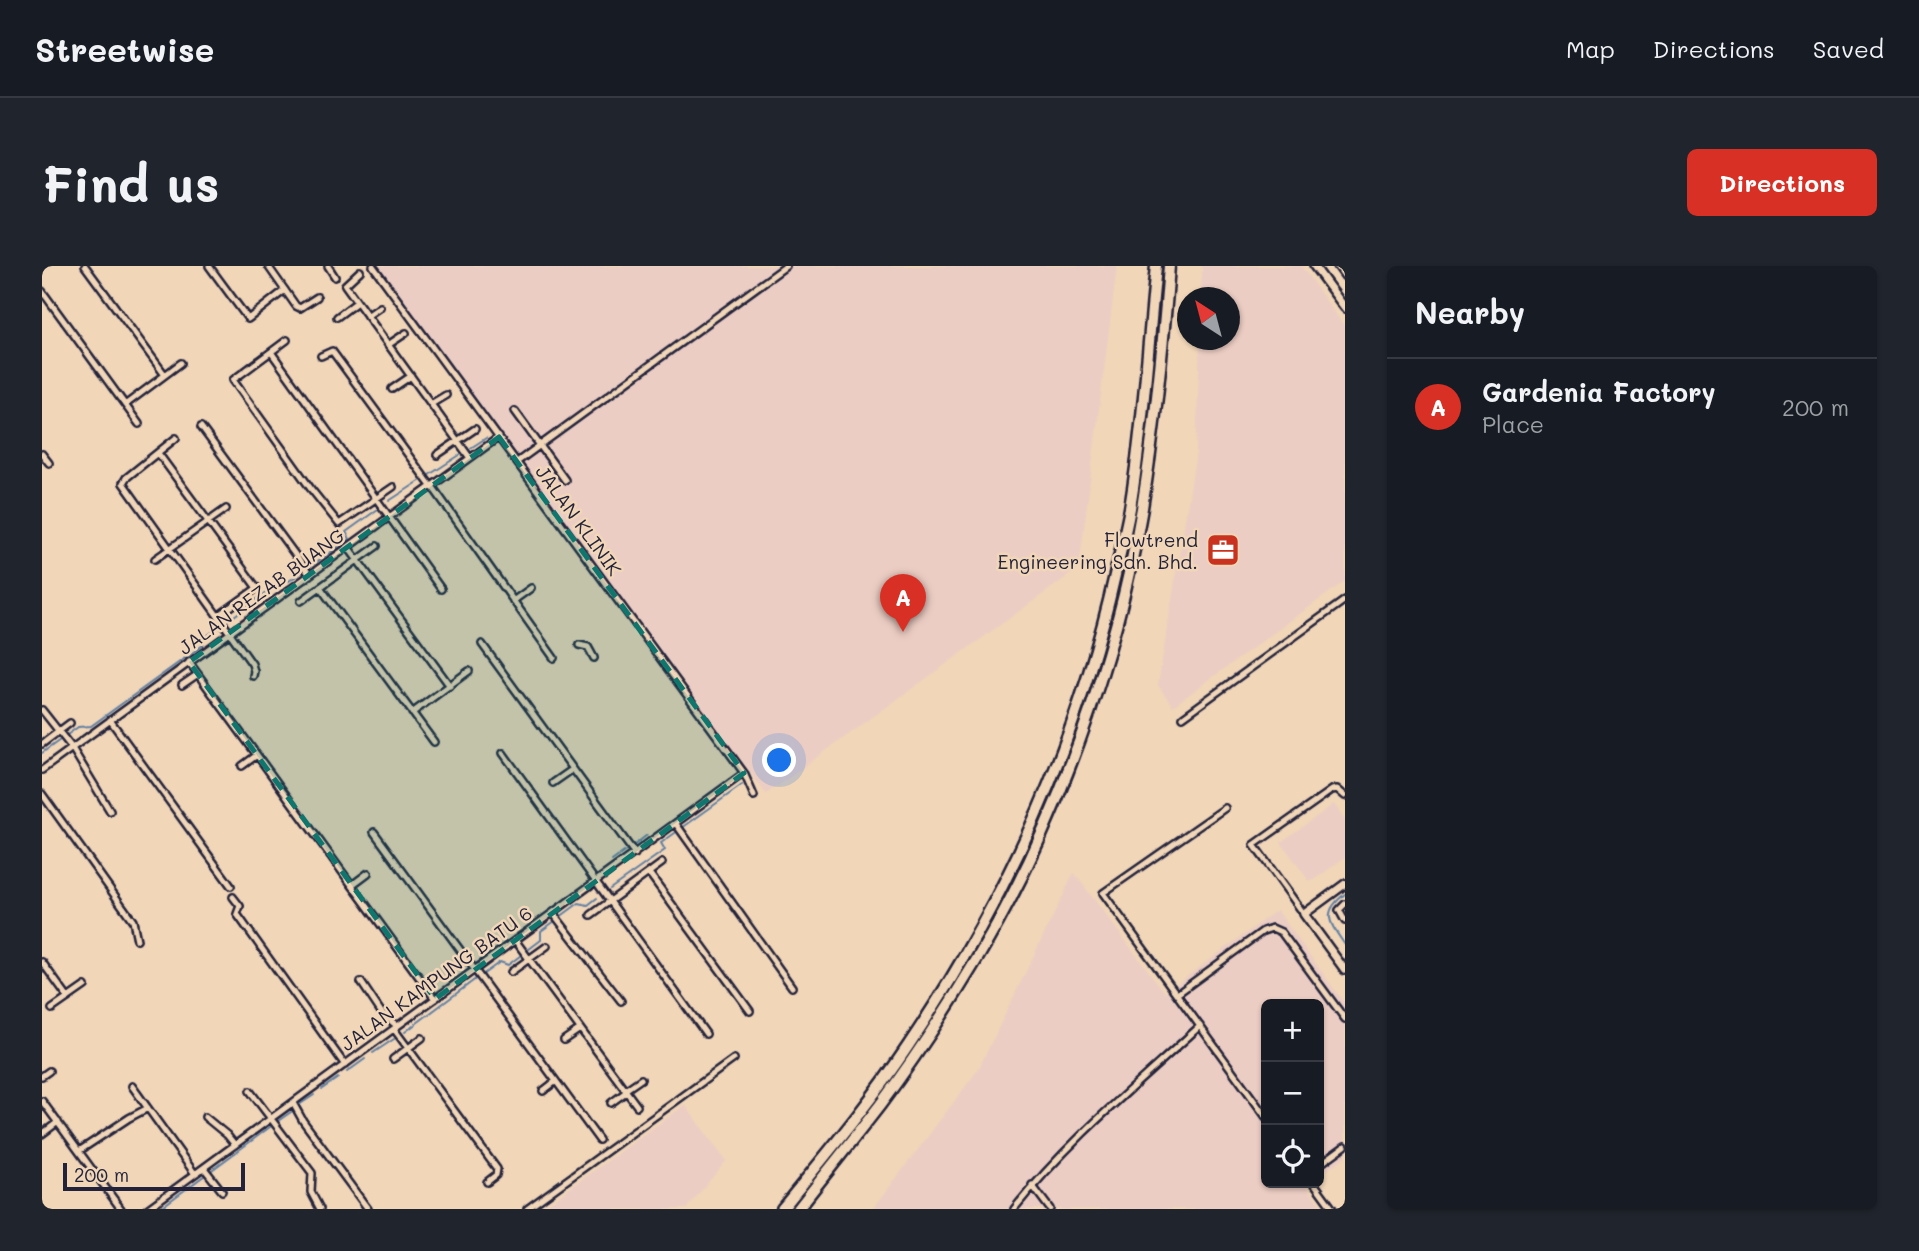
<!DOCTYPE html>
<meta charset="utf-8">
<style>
body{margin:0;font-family:Mali,sans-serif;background:#20242c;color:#f1f3f6}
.controls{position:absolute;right:21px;bottom:21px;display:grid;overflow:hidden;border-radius:10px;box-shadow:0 2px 5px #0004}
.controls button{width:63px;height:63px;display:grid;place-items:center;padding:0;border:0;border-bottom:2px solid #363941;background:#171b24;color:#f1f3f6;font:35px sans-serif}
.compass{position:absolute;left:1135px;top:21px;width:63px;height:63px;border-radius:50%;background:#171b24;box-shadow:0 2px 5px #0004;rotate:324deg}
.scale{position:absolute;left:21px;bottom:18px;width:182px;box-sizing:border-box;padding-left:7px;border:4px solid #22223b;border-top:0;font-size:19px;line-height:24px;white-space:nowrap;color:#22223b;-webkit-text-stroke:5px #f1d6b8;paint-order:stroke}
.you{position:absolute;left:738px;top:495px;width:24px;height:24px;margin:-18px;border:5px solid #fff;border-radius:50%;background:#1a73e8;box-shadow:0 0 0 10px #1a73e833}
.badge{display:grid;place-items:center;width:46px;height:46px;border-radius:50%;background:#d93025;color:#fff;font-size:23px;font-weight:700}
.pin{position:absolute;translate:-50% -58px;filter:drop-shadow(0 2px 4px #0008)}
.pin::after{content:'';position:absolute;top:37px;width:24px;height:21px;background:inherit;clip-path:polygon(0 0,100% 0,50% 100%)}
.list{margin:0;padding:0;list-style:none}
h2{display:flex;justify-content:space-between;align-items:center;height:91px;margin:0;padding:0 28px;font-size:30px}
h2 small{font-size:23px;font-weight:400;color:#9ea1a6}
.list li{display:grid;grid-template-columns:46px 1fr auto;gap:21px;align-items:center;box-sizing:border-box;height:98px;padding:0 28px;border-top:2px solid #363941}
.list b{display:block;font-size:26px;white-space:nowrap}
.list p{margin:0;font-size:23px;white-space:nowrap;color:#9ea1a6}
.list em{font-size:23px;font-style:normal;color:#9ea1a6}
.icon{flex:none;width:38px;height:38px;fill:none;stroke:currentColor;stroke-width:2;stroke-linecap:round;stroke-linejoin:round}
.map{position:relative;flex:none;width:1303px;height:943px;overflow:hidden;border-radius:10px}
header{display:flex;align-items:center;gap:42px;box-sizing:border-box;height:98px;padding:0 35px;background:#171b24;border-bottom:2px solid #363941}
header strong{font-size:33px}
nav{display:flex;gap:38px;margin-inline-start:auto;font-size:24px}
.intro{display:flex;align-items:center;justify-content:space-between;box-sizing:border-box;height:168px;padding:0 42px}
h1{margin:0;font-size:49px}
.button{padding:18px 32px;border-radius:10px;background:#d93025;color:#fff;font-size:24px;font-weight:700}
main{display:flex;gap:42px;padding:0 42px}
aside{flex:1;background:#171b24;border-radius:10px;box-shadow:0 2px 5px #0004}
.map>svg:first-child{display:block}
</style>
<header>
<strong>Streetwise</strong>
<nav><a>Map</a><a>Directions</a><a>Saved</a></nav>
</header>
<div class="intro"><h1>Find us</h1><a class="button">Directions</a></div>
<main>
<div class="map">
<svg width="1303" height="943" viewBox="0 0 1303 943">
<rect width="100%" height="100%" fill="#f1d6b8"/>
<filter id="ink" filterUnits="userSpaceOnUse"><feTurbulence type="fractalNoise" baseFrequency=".0143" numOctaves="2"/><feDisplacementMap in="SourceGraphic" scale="14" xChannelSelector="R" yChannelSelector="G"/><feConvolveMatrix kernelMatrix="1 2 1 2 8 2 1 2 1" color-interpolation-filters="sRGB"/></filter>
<g filter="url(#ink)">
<path fill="#eccdc3" d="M 336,0 L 1075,0 L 1037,302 L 724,528 Z
M 1160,0 L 1259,0 L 1303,61 L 1303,315 L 1131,440 L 1116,419 L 1154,187 L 1158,74 L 1188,74 L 1188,32 L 1159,31 Z
M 1292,538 L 1303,554 L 1303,591 L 1272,614 L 1267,615 L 1239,576 Z
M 1032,607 L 1123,727 L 1235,644 L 1303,738 L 1303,891 L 1277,910 L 1277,738 L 1224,738 L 1224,917 L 1267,917 L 1264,919 L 1281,943 L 831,943 L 936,804 Z
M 643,839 L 684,895 L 644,943 L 499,943 Z"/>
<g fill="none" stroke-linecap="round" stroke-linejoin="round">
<path stroke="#6280a3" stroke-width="2" d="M 347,235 L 444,172
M 0,487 L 36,461 L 49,460 L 161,379 L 162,372 L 241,314 L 247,315 L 308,273 L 304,266 L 336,243
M 591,580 L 605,569
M 570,595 L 586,583
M 568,623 L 623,584 L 619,577 L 700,519
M 1303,628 C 1278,647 1288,657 1303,679
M 518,651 L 537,637 L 546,639 L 555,632
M 440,709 L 458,696 L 466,699 L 499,674 L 499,665 L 513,655
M 363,766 L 435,712
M 331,787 L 352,773
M 305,806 L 323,793
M 280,823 L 296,812
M 257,839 L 272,829
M 236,855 L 249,846
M 117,943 L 228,861"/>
<defs>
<path id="street" d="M 43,0 L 123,109
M 167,0 L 206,53 L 243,24
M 226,0 L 254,40 L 258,42 L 275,31
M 286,0 L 293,11
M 331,0 L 702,507 L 712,530
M 1295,0 L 1303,11
M 318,5 L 303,19 L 428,192
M 0,25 L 97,158
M 325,50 L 338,41
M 295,51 L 315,36
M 245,74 L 191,114 L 269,223 L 297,258 L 351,221
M 346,79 L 364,67
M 229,86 L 399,323
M 279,90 L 290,85 L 389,220
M 350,123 L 369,110
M 389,138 L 404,129
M 83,139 L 139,97
M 473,145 L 523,214
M 159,161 L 268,309
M 134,172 L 84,212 L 81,217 L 210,398 L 212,405 L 211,410
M 116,187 L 215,322 L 176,350
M 0,188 L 7,197
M 395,189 L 433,163
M 475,196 L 744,0
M 390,220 L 512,392
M 306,281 L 408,420
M 113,293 L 184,243
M 278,321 L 392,476
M 259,335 L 335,280
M 471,335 L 489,322
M 440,378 L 593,588
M 537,379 L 546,381 L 552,392
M 147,396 L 393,733
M 140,419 L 156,408
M 0,444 L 30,482 L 68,545
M 370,447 L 427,405
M 1141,451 L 1303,334
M 68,454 L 189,620
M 0,478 L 28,457
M 461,487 L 664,768
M 200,500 L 215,489
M 0,504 L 457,171
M 511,517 L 531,503
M 0,528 L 91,655 L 95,674
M 1183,542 L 1061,627 L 1224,851
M 634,558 L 750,721
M 332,566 L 557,874
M 607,607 L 708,745
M 310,619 L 326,607
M 191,631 L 198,640 L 195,648 L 303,799
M 1303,638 L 1297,644 L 1303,655
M 511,647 L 579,735
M 1262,648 L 1212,579 L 1290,524 L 1295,523 L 1303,530
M 549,649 L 620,597
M 473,674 L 595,840
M 0,696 L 26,732
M 469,706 L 505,680
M 319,716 L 339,746 L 355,760
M 1135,728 L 1221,665 L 1230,662 L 1239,666 L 1303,753
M 10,743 L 43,720
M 352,763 L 455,903 L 454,909 L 445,916
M 522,774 L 538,763
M 351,793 L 380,772
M 0,810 L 7,805
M 90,820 L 153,908
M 583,824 L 599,813
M 208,825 L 270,907 L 269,926 L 278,943
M 501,825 L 514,815
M 0,835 L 79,943
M 251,837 L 261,855 L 326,943
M 569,837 L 584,826
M 163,851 L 185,869 L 193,879
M 0,868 L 16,856
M 37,885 L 87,852 L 106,842
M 1277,899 L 1303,880
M 162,902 L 180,925
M 1272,917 L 1291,943
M 990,919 L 1008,943
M 105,943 L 702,507
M 485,943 L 692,793
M 972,943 C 1026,875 1094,819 1158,760"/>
<path id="secondary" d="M 1272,0 L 1303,42
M 1303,618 L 1262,648 L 1303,704"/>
<path id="highway" d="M 740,943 C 783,890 828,837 866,780 C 963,636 1035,478 1073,309 C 1078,287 1084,264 1088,242 C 1101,162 1106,80 1114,0
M 756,943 C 783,908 811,874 838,839 C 873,792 905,743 935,693 C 1014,561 1074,394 1100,242 C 1113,162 1121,81 1127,0"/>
</defs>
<use href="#street" stroke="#22223b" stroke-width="10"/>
<use href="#secondary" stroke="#22223b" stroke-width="12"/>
<use href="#highway" stroke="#22223b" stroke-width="15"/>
<use href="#street" stroke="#f1d6b8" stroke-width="5"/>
<use href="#secondary" stroke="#f1d6b8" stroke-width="7"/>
<use href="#highway" stroke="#f1d6b8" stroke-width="10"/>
</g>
</g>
<path fill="#0f766e" fill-opacity="0.2" stroke="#0f766e" stroke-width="5" stroke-dasharray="14 9" stroke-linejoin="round" d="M 457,171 L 702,507 L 393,733 L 147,396 Z"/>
<defs>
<symbol id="office-square" viewBox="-11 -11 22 22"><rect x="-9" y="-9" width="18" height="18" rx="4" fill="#c8321e" stroke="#f1d6b8"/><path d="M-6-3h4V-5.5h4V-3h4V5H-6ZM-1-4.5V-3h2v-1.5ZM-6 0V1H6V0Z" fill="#fff"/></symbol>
</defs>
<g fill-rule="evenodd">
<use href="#office-square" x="1162" y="265" width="38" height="38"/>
</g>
<g text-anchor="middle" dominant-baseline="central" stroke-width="5" stroke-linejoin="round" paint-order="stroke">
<g font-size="19" fill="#22223b" stroke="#f1d6b8">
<text transform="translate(537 254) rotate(54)">JALAN KLINIK</text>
<text transform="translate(219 325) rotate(-36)">JALAN REZAB BUANG</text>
<text transform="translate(394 712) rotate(-36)">JALAN KAMPUNG BATU 6</text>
</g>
<g font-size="19" fill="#22223b" stroke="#f1d6b8" text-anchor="end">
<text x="1156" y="273">Flowtrend<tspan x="1156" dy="22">Engineering Sdn. Bhd.</tspan></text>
</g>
</g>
</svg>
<div class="controls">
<button>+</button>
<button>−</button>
<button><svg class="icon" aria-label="locate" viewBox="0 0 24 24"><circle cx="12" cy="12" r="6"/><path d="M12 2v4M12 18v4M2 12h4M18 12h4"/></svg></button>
</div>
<svg class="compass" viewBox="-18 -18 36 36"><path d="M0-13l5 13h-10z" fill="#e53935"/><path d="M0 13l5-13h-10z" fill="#9ea1a6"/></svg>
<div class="scale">200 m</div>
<div class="you"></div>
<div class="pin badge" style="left:861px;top:366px">A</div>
</div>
<aside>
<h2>Nearby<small></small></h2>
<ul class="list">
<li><span class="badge">A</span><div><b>Gardenia Factory</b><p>Place</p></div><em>200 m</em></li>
</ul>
</aside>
</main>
